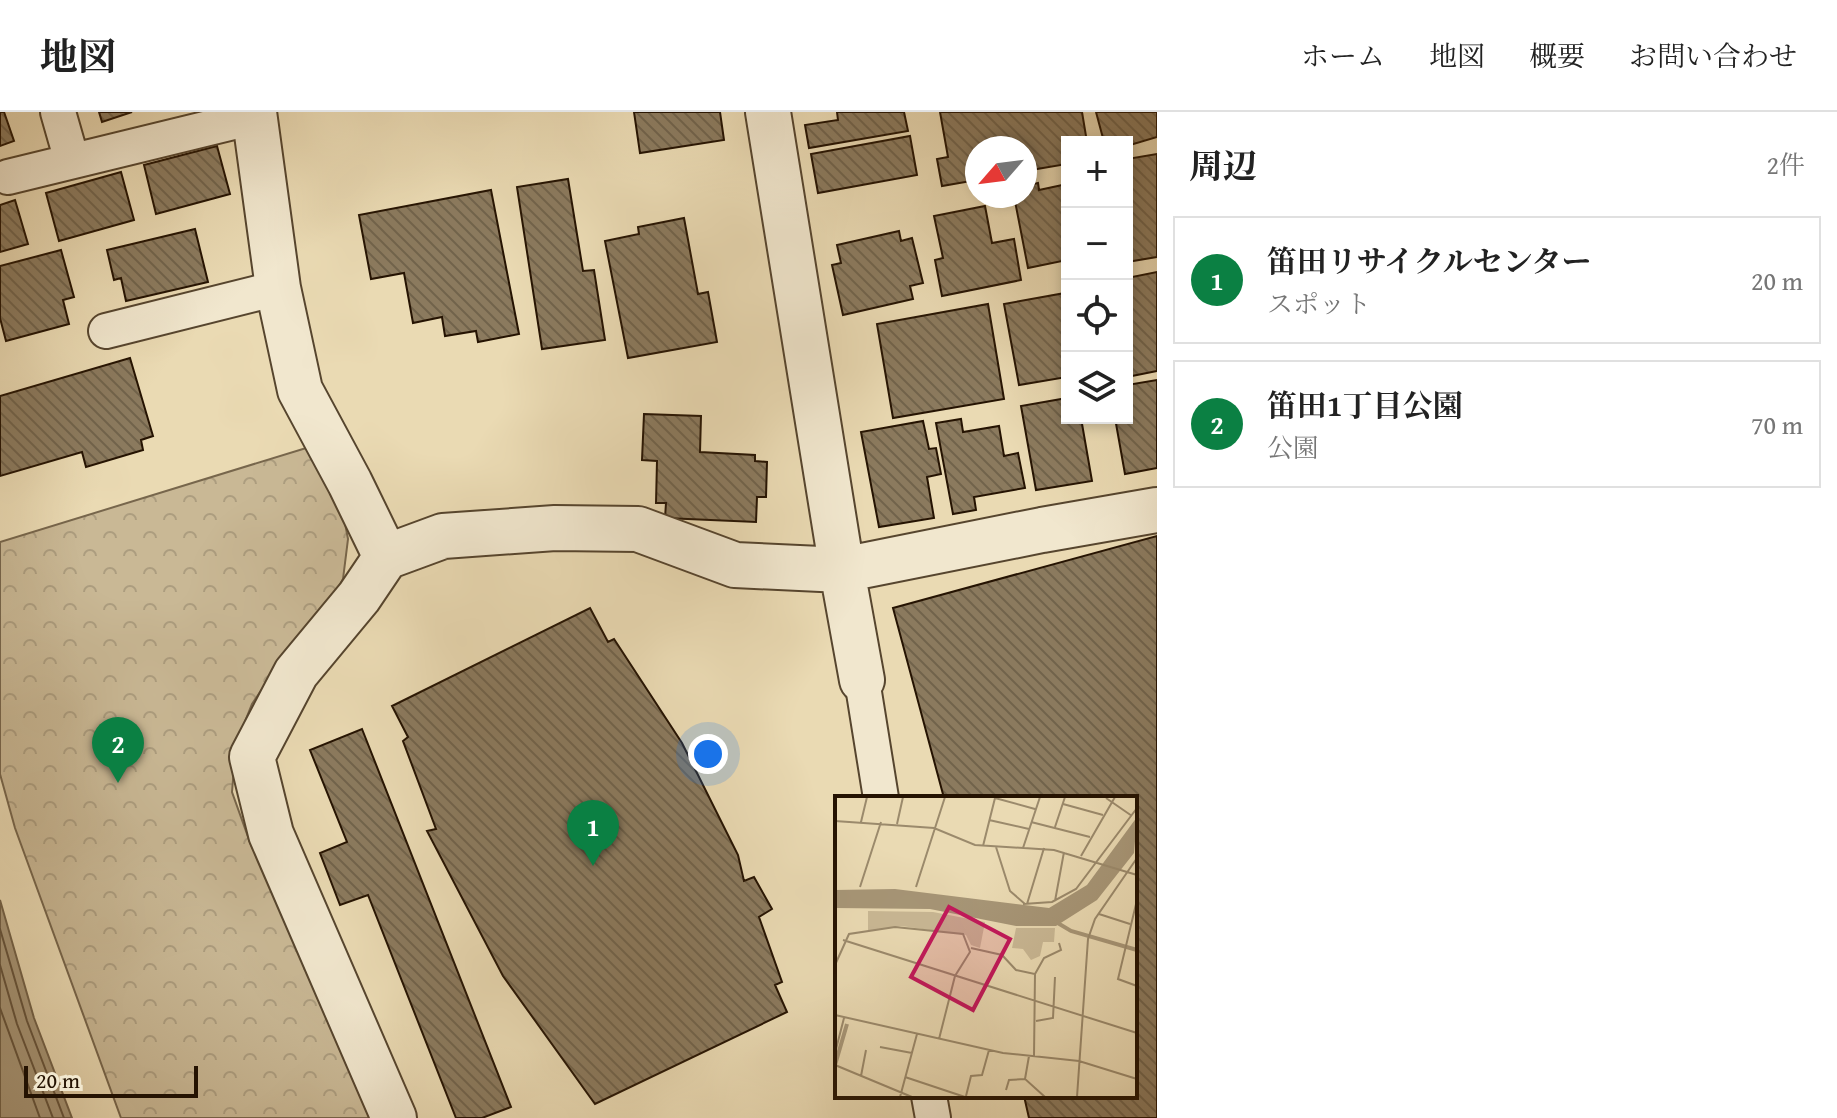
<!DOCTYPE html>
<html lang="ja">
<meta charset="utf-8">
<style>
body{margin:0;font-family:"Gentium Book Plus","Noto Serif JP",serif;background:#f6f6f6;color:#222}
.controls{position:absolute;right:24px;top:24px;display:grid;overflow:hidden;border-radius:0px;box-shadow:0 4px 12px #0003}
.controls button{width:72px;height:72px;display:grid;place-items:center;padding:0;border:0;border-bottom:2px solid #e0e0e0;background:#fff;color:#222;font:40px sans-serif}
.compass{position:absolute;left:965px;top:24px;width:72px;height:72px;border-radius:50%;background:#fff;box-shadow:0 4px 12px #0003;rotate:242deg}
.scale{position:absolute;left:24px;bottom:20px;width:174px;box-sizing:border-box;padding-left:8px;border:4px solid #251302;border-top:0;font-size:22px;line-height:28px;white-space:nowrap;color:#251302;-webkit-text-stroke:6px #f1e7ce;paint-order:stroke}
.you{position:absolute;left:708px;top:642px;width:28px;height:28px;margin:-20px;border:6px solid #fff;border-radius:50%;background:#1a73e8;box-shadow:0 0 0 12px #1a73e833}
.badge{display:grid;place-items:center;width:52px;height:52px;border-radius:50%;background:#0b8043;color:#fff;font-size:26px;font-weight:700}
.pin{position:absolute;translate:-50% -66px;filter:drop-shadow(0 2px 4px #0008)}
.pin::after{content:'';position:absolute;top:42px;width:28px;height:24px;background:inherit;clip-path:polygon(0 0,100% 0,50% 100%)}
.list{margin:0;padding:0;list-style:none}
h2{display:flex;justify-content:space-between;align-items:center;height:104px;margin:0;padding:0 32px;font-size:34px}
h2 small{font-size:26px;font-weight:400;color:#767676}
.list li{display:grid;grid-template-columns:52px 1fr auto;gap:24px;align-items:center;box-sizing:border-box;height:128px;margin:0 16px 16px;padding:0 16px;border:2px solid #e0e0e0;border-radius:0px}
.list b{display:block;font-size:30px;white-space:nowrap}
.list p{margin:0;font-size:26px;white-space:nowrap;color:#767676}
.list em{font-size:26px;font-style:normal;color:#767676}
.icon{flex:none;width:44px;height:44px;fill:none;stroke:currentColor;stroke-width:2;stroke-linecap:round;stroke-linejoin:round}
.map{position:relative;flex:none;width:1157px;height:1006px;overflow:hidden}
header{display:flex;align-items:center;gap:48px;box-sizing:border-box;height:112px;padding:0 40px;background:#fff;border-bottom:2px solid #e0e0e0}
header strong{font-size:38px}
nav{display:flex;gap:44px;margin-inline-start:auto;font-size:28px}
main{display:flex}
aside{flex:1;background:#fff}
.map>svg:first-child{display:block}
</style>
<header>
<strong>地図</strong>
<nav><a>ホーム</a><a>地図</a><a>概要</a><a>お問い合わせ</a></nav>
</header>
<main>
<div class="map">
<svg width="1157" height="1006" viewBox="0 0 1157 1006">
<defs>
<pattern id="park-crowns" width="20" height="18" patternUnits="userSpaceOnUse" patternTransform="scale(2)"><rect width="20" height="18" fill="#c9b895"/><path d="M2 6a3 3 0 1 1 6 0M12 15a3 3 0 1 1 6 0" fill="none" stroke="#ac9d7f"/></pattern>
<pattern id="building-back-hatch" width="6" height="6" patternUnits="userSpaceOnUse" patternTransform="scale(2)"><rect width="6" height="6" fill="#8b7a5e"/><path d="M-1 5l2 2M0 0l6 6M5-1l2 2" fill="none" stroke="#71634b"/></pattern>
</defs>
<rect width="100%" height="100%" fill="#eadab3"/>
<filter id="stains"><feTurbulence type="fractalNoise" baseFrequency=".0025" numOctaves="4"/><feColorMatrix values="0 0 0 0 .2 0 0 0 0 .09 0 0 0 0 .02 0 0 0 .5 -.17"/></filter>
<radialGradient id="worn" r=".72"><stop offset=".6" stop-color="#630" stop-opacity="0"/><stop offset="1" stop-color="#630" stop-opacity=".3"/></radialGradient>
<path fill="url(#park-crowns)" stroke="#77664c" stroke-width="2" d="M 316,333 L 341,390 L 348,427 L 343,467 L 328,495 L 281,549 L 252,592 L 236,632 L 232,680 L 251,733 L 328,891 L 376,1006 L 121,1006 L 15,716 L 0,662 L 0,430 Z"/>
<path fill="#a79677" stroke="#736248" stroke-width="2" d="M 0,788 L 34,906 L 72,1006 L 0,1006 Z"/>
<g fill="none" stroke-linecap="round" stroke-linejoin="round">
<path stroke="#66543c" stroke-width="2" d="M 0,817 L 27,909 L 64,1006
M 0,853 L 17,912 L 53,1006
M 0,896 L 40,1006"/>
</g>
<path fill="url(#building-back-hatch)" stroke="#251302" stroke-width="2" d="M 0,0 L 4,0 L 14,29 L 0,34 Z
M 99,0 L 132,0 L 102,10 Z
M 634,0 L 720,0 L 724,28 L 640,41 Z
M 837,0 L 904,0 L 908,19 L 809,36 L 805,13 L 838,8 Z
M 940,0 L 1082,0 L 1087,30 L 1067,30 L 1067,52 L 1025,59 L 1025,36 L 977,36 L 977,68 L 942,74 L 937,47 L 948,45 Z
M 1096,0 L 1157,0 L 1157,25 L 1127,34 L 1127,30 L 1104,30 Z
M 910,24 L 917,63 L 818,81 L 811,42 Z
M 217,34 L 230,82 L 156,102 L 144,53 Z
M 1157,42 L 1157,145 L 1127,150 L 1127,47 Z
M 121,60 L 134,108 L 59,129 L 46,81 Z
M 568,67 L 583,159 L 594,158 L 605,228 L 542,237 L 517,75 Z
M 1038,71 L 1039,78 L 1067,72 L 1067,148 L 1028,156 L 1014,84 L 1025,84 L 1025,74 Z
M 491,78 L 519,222 L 478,230 L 476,219 L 445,224 L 442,205 L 413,211 L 404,161 L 371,167 L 359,103 Z
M 15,88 L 28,132 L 0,140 L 0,93 Z
M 985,94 L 992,131 L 1014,127 L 1021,168 L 942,184 L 935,148 L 943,146 L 934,104 Z
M 684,106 L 698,182 L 708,180 L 717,230 L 628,246 L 605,129 L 639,122 L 638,115 Z
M 195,117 L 208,170 L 126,189 L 121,166 L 114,168 L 107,138 Z
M 899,119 L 901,129 L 912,126 L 923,171 L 910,174 L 913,187 L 843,203 L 832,153 L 841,151 L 837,133 Z
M 61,138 L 74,185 L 63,188 L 69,212 L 6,229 L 0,206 L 0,154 Z
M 1157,160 L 1157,259 L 1127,265 L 1127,166 Z
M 1065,181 L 1067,195 L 1067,265 L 1019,273 L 1004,192 Z
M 988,192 L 1004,287 L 893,306 L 877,212 Z
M 130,246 L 153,324 L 141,328 L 143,338 L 86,355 L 82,340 L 0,364 L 0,284 Z
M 1157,268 L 1157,356 L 1125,362 L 1115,306 L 1127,306 L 1127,273 Z
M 1067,286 L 1067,306 L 1081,306 L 1092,369 L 1036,378 L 1021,294 Z
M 644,302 L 701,304 L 700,340 L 755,343 L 755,349 L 767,350 L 766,385 L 757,385 L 756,410 L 665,406 L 666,391 L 656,391 L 657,349 L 642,348 Z
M 961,307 L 963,320 L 999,314 L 1004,344 L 1018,341 L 1025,376 L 974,385 L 976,398 L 953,402 L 936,311 Z
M 923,309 L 929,337 L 936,336 L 941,362 L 927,365 L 934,406 L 879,415 L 861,320 Z
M 1157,424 L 1157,1006 L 1029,1006 L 1024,984 L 1135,984 L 1135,686 L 944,686 L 893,496 Z
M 590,496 L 608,530 L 614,527 L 682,631 L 738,743 L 744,769 L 754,765 L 772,797 L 759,805 L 782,870 L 775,873 L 787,900 L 595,992 L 503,864 L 427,719 L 436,717 L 403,629 L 408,625 L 392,594 Z
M 362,617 L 511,995 L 482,1006 L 456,1006 L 368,783 L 340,793 L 320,741 L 347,730 L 310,638 Z"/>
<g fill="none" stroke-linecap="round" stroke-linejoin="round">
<defs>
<path id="service" d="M 58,0 L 72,49
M 8,65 L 254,5
M 106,219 L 278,176
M 862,568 L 881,686
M 929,984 L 933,1006"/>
<path id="minor" d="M 254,0 L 278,176 L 300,278 L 350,371 L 386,445
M 768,0 L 842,458 L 862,568
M 394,1006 L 271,722 L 252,645 L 296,561 L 359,485 L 386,445 L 443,424 L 555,416 L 638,417 L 735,453 L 842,458 L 1042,418 L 1157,398"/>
</defs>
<use href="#service" stroke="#56452e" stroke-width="38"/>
<use href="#minor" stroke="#56452e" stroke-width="48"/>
<use href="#service" stroke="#f1e7ce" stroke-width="34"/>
<use href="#minor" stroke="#f1e7ce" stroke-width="44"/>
</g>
<g transform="translate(835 684)">
<rect width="302" height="302" fill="#eadab3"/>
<path d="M 181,132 L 220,132 L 219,146 L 208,146 L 205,160 L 196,164 L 188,153 L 177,152 Z" fill="#c9b895"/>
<path d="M 33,115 L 98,116 L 150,126 L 145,152 L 136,149 L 131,139 L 66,130 L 33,135 Z" fill="#c9b895"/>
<path d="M 302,21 L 299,57 L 262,104 L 221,130 L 181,130 L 95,113 L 0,112 L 0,94 L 60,93 L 214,112 L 252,89 Z" fill="#a79677"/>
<path fill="none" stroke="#a79677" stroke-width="4" d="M 216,123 L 236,135 L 302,154M 0,269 L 12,228"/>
<path fill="none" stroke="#9b8a6c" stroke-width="2" d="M 271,2 L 297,20M 228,8 L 268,19M 154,24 L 194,33M 0,25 L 99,32 L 140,49 L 219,54 L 302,79M 26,26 L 32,1M 196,26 L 255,41M 62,28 L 68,1M 220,31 L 230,1M 148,50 L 160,2 L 200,13M 161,51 L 175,95 L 190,108M 188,52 L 205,1M 246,60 L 280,1M 25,91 L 46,26M 81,91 L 110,1M 302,104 L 283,183 L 302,190M 220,105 L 229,56M 188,108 L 217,106 L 241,93 L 302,12M 192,108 L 209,52M 264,118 L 295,128M 8,144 L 302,237M 136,152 L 167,159 L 181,174 L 200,178 L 199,260M 0,169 L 14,138 L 60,131 L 128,138 L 135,156 L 120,180 L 104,243M 200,178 L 209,162 L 226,154 L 224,147M 0,219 L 168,257 L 244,265 L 302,283M 201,225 L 218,222 L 220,181M 45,251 L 77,257M 0,257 L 9,222M 194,260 L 190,283 L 210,301M 0,269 L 77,301M 26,280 L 31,254M 70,281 L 130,301M 171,294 L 174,284 L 190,283M 131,300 L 136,280 L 147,279 L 154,254M 65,301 L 82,238M 242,301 L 253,143 L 260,123 L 302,62"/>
<path fill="#c2185b" fill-opacity="0.15" stroke="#c2185b" stroke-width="4" d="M 114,111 L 175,143 L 138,214 L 76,181 Z"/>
<rect width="302" height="302" fill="none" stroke="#251302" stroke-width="4"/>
</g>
<rect width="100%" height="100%" filter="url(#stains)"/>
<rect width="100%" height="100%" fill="url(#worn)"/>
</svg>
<div class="controls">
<button>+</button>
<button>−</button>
<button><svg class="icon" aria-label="locate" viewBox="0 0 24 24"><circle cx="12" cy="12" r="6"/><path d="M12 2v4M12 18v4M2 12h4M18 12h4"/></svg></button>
<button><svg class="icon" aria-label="layers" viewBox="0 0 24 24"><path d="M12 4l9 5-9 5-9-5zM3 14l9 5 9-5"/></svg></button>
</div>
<svg class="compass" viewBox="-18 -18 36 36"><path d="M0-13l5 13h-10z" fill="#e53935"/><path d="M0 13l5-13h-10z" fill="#767676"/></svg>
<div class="scale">20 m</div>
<div class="you"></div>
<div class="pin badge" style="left:593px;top:754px">1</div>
<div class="pin badge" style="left:118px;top:671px">2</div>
</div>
<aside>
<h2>周辺<small>2件</small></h2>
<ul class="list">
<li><span class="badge">1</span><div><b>笛田リサイクルセンター</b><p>スポット</p></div><em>20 m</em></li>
<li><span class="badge">2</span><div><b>笛田1丁目公園</b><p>公園</p></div><em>70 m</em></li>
</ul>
</aside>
</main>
